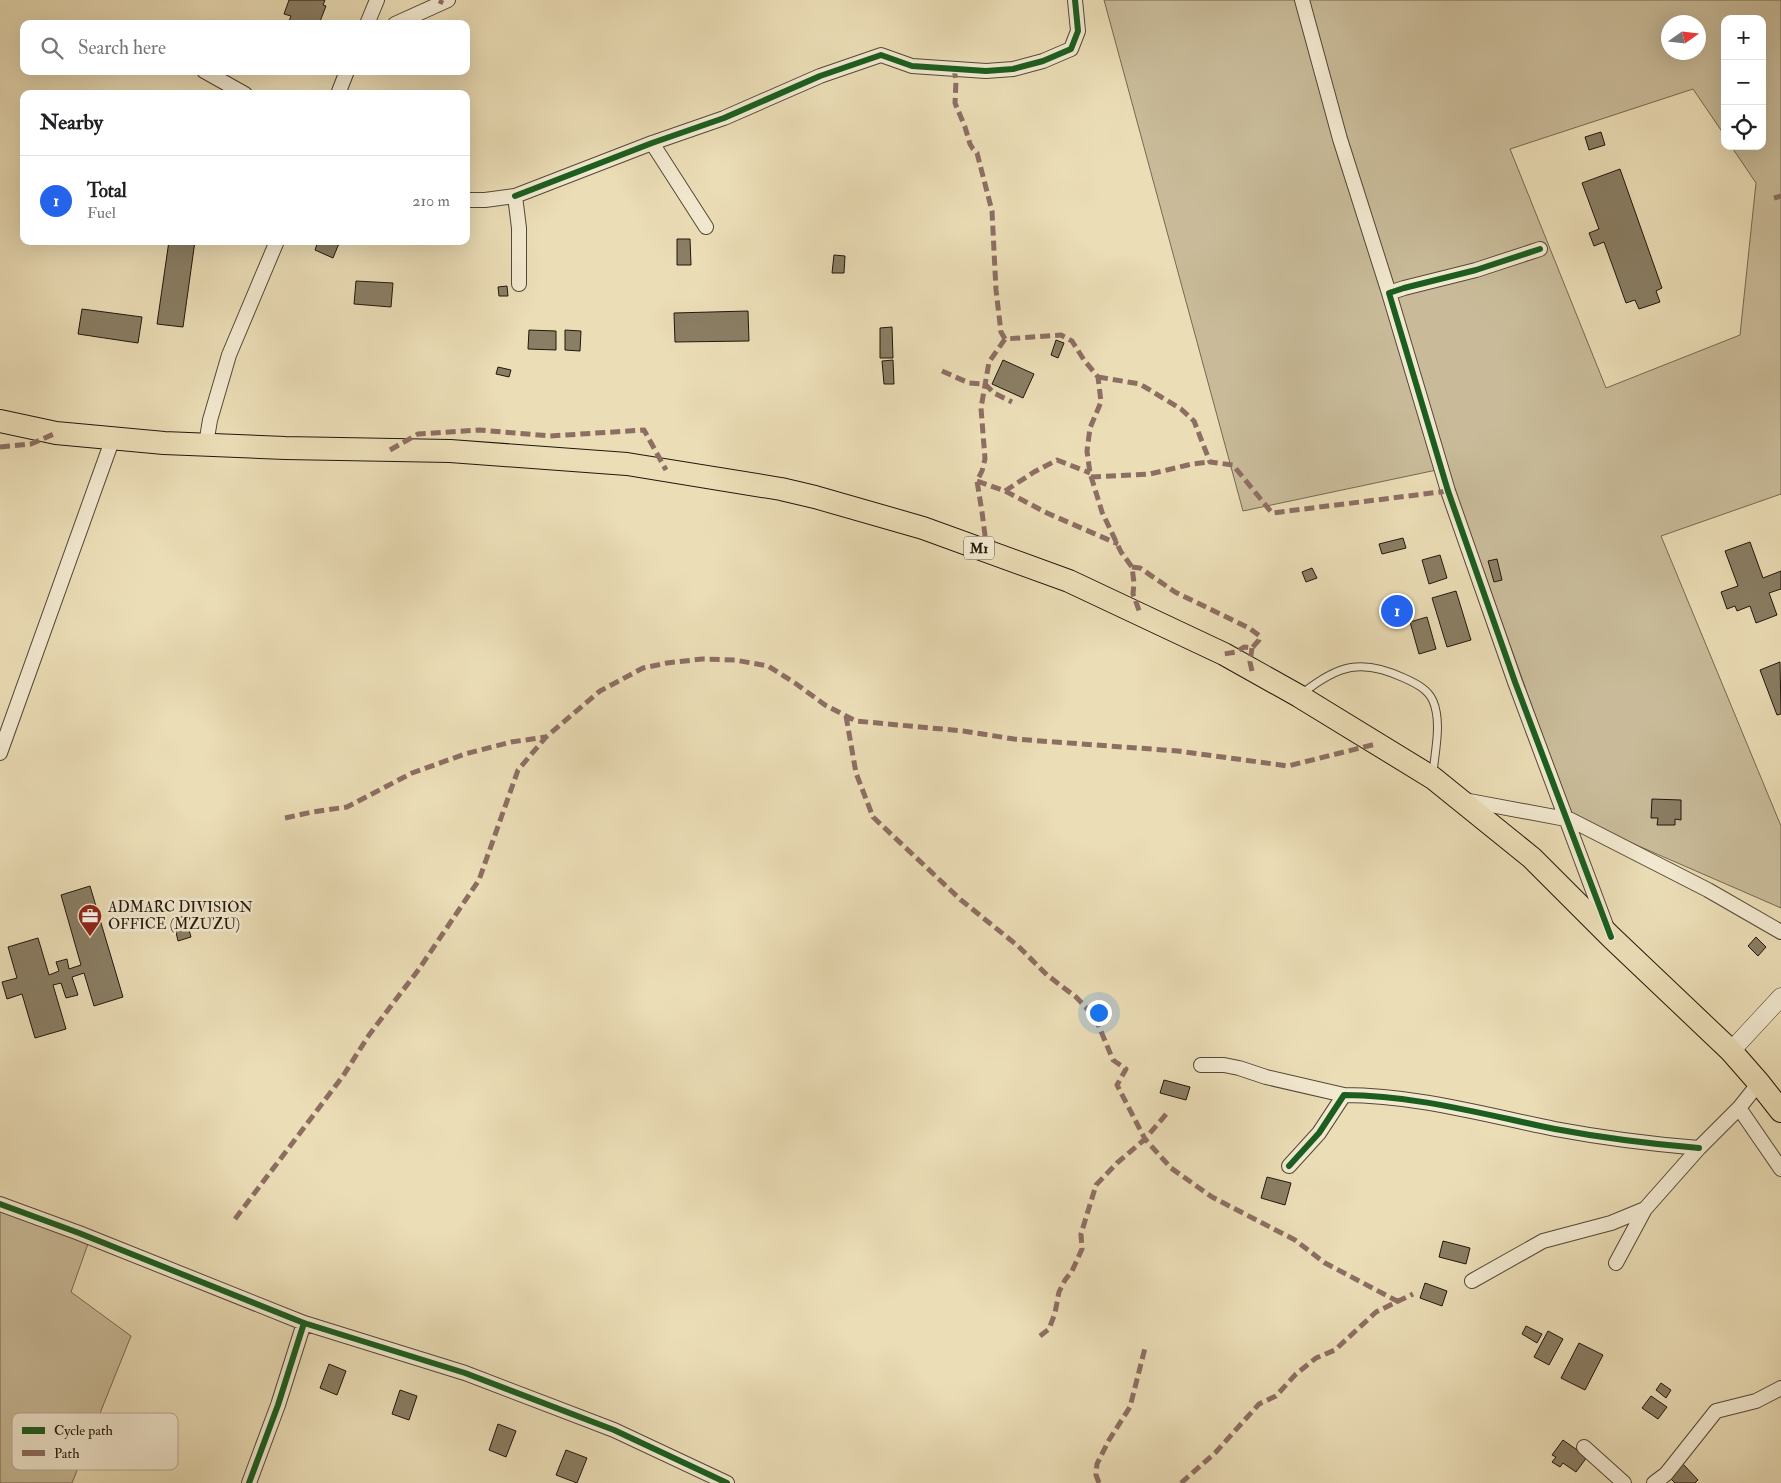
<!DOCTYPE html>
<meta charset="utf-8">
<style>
body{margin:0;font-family:"IM FELL Double Pica",serif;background:#f2f2f2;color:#202124}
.controls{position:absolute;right:15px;top:15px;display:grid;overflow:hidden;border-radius:10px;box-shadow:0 5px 20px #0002}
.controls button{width:45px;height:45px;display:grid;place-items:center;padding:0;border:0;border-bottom:1px solid #e0e0e0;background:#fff;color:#202124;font:25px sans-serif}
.compass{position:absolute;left:1661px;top:15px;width:45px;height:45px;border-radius:50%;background:#fff;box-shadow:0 5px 20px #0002;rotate:76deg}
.you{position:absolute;left:1098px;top:1012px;width:18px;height:18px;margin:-12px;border:4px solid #fff;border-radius:50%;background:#1a73e8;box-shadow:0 0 0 8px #1a73e833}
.badge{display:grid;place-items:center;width:32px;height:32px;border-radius:50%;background:#2563eb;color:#fff;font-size:16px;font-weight:700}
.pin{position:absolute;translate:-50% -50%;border:2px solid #fff;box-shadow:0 1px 5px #0006}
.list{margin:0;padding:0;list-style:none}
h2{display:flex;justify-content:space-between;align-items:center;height:65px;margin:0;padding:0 20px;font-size:21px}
h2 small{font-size:16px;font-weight:400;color:#757577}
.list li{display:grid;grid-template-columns:32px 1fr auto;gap:15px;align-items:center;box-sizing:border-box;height:90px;padding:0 20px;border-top:1px solid #e0e0e0}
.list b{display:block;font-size:19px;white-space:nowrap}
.list p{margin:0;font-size:16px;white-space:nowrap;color:#757577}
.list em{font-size:16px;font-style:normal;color:#757577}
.icon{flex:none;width:28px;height:28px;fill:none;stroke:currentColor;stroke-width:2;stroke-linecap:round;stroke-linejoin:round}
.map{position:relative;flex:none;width:1781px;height:1483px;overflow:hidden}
.search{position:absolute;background:#fff;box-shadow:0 5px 20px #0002;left:20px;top:20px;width:450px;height:55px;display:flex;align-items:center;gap:12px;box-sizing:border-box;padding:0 18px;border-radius:10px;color:#757577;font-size:19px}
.panel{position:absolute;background:#fff;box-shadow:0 5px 20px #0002;left:20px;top:90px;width:450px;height:155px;border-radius:10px}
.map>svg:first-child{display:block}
</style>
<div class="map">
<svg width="1781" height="1483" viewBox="0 0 1781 1483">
<rect width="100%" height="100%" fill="#ebddb6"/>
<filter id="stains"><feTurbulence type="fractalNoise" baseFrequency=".004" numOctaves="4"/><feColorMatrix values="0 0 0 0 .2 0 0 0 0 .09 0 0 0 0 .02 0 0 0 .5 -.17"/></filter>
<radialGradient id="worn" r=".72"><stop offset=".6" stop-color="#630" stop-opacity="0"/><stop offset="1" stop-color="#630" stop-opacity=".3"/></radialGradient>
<path fill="#c9bb99" stroke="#756952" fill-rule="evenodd" d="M 1104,0 L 1781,0 L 1781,494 L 1661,536 L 1781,826 L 1781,908 L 1572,817 L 1446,468 L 1243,511 ZM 1725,19 L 1762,19 L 1762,146 L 1731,146 L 1756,183 L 1740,335 L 1606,388 L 1510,149 L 1693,89 L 1725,136 ZM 1668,22 L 1698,22 L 1698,52 L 1668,52 Z
M 0,1210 L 89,1241 L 71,1292 L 131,1336 L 72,1483 L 0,1483 Z"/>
<path fill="#8a7e64" stroke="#21170c" d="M 289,0 L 325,0 L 323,5 L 326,6 L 319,24 L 288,24 L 291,16 L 284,14 Z
M 1601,132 L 1605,145 L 1589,150 L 1585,137 Z
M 1620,169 L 1662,288 L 1656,291 L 1660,302 L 1639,309 L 1635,300 L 1626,303 L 1604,242 L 1594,246 L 1589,233 L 1599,229 L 1582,183 Z
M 677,239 L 690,239 L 691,265 L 677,265 Z
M 169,241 L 195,241 L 183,327 L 157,324 Z
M 318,241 L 340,241 L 333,258 L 315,250 Z
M 834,255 L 845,256 L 844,273 L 832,273 Z
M 356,281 L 393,283 L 391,307 L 354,304 Z
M 507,286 L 508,296 L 499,296 L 498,287 Z
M 82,309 L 142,317 L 138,343 L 78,334 Z
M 748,311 L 749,341 L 675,342 L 674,313 Z
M 892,327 L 893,358 L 880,358 L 880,328 Z
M 529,330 L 556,331 L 556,350 L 528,349 Z
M 565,330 L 581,331 L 580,351 L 565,350 Z
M 1056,340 L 1064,343 L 1058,358 L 1051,355 Z
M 893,360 L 894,384 L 884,384 L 882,361 Z
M 1003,360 L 1034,374 L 1023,398 L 992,384 Z
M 498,367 L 511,370 L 509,377 L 496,374 Z
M 1403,538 L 1406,548 L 1382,554 L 1379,544 Z
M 1750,542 L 1763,578 L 1781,571 L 1781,589 L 1769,593 L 1777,615 L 1756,623 L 1750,606 L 1737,611 L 1735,606 L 1727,609 L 1721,592 L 1738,586 L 1725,551 Z
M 1440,555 L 1447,578 L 1429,584 L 1422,560 Z
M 1497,559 L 1502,580 L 1494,582 L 1488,561 Z
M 1312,568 L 1317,578 L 1306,582 L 1302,572 Z
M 1456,591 L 1471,640 L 1447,647 L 1432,598 Z
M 1427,617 L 1436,649 L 1419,654 L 1410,622 Z
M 1780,662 L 1781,714 L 1777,715 L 1760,670 Z
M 1652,799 L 1681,800 L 1681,820 L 1675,819 L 1675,825 L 1657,825 L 1658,818 L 1651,818 Z
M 90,886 L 123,997 L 94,1006 L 84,973 L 72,977 L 78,995 L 66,998 L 61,983 L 53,985 L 66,1029 L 35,1038 L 22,994 L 7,999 L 2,982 L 17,978 L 8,947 L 38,938 L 49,975 L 59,971 L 56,962 L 67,959 L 69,969 L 81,965 L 61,895 Z
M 185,916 L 191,937 L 178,941 L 173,919 Z
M 1756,937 L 1766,947 L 1758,956 L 1748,946 Z
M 1164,1080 L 1190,1087 L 1186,1100 L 1160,1093 Z
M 1267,1177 L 1291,1183 L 1285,1205 L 1261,1198 Z
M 1443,1241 L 1470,1248 L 1466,1264 L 1439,1257 Z
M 1425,1283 L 1447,1291 L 1442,1306 L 1420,1298 Z
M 1526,1326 L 1542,1334 L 1537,1343 L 1522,1334 Z
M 1548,1331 L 1563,1339 L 1549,1365 L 1534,1357 Z
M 1579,1343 L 1603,1355 L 1585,1390 L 1561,1378 Z
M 329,1364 L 346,1371 L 337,1395 L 320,1388 Z
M 1661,1383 L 1671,1390 L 1666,1398 L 1656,1390 Z
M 400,1390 L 417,1396 L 409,1420 L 392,1414 Z
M 1651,1396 L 1667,1407 L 1658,1419 L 1642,1408 Z
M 498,1424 L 516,1431 L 506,1457 L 489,1450 Z
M 1563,1440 L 1587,1457 L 1576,1472 L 1563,1463 L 1560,1467 L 1552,1462 L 1556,1457 L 1552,1455 Z
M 566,1450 L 587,1458 L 577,1483 L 556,1475 Z
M 1683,1464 L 1698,1480 L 1695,1483 L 1675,1483 L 1669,1477 Z"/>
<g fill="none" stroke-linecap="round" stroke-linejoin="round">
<defs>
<path id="service" d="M 1303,693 C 1338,665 1362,658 1404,678 C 1415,683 1428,689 1433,701 C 1442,722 1435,751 1433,773"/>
<path id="minor" d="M 1302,0 L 1340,139 L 1389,293
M 367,24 L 377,0
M 395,24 L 448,0
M 204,71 L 245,94
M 338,94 L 347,71
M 652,143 L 706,227
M 515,196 L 652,143 L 724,118 L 820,76 L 881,55 L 912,66 L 986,71 L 1013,69 L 1043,61 L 1071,49 L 1078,31 L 1075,0
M 466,200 L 485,200 L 515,196 L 519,228 L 519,284
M 1540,249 L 1476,270 L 1404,288 L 1389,293 L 1448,491 L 1515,682 L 1607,928
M 206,444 L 210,420 L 229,355 L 277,241
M 0,753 L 113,438
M 1464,800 L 1571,820 L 1708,890 L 1781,932
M 1201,1065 L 1224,1065 L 1239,1068 L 1266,1077 L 1344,1095
M 1739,1108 L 1781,1169
M 1289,1166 L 1319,1133 L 1344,1095 C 1415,1095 1486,1115 1555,1129 C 1603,1138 1651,1144 1699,1148
M 0,1204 L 79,1233 L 304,1323 L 278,1405 L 249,1483
M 1616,1263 L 1645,1209 L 1699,1148 L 1739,1108 L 1759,1083
M 1472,1281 L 1543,1241 L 1611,1223 L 1645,1209
M 304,1323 L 465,1373 L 614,1430 L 727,1483
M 1584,1447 L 1624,1483
M 1654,1483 L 1666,1474 L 1716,1411 L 1756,1401 L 1781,1388"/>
<path id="tertiary" d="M 1731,1051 L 1781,997"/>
<path id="trunk" d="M 0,421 L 56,433 L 164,443 L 285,448 L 450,451 L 627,464 L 781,489 L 815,497 L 923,528 L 1069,581 L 1224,654 L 1299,696 L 1433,778 L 1532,858 L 1611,937 L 1731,1051 L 1759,1083 L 1781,1111"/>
</defs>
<use href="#service" stroke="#544836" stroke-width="9"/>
<use href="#minor" stroke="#544836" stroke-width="16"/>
<use href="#tertiary" stroke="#544836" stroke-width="19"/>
<use href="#trunk" stroke="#21170c" stroke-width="24"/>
<use href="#service" stroke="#f2e9d0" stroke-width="7"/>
<use href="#minor" stroke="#f2e9d0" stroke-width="14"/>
<use href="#tertiary" stroke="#f2e9d0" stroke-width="18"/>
<use href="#trunk" stroke="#ebddb6" stroke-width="22"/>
<path stroke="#8d6e63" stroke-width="5" stroke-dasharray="10 5" stroke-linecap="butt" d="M 440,4 L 442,0
M 954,68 L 956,81 L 955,103 L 965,127 L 970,144 L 973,149 L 977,153 L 992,211 L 996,290 L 1001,332 L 1005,339 L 1061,335 L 1072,341 L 1084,360 L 1098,377 L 1101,402 L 1090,428 L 1087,451 L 1090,473 L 1102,512 L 1121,552 L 1132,567 L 1134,583 L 1133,594 L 1140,613
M 1774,198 L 1781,196
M 942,371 L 969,383 L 985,384 L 994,393 L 1012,402
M 1098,377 L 1140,384 L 1181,409 L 1194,421 L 1210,462 L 1233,465 L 1272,513 L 1448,491
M 0,447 L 31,444 L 56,433
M 390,450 L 418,434 L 479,430 L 550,436 L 644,430 L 666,470
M 1091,477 L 1150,474 L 1192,464 L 1210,462
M 977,481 L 1005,491 L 1047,513 L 1118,544
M 1005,491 L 1034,472 L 1057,460 L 1090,473
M 987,551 L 982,512 L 977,481 L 982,471 L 985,459 L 981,408 L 989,362 L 1005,339
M 1132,567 L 1140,568 L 1175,592 L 1249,628 L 1260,636 L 1259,640 L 1252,648 L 1244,647 L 1236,652 L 1224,654
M 1252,671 L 1250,662 L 1252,648
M 846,716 L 856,773 L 873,817 L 961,900 L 1018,946 L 1047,975 L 1076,997 L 1095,1017 L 1113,1060 L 1126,1069 L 1117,1085 L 1145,1139 L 1171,1168 L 1212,1197 L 1295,1240 L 1325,1263 L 1399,1302
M 285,818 L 312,812 L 347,807 L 412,773 L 465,754 L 511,742 L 546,737
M 235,1219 L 343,1076 L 369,1035 L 419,969 L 479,880 L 518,770 L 546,737 L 600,691 L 643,668 L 667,663 L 702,659 L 735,660 L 768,666 L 795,683 L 825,705 L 856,721 L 963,731 L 1014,739 L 1178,751 L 1288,766 L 1376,744
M 1040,1336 L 1049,1329 L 1055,1313 L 1059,1292 L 1065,1280 L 1072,1271 L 1082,1249 L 1081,1234 L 1096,1185 L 1117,1163 L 1145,1139 L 1168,1112
M 1099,1483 L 1096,1475 L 1097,1464 L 1109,1440 L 1130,1407 L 1145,1348
M 1181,1483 L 1215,1453 L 1259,1404 L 1276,1396 L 1296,1374 L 1316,1358 L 1335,1350 L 1376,1312 L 1413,1294"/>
<defs>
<path id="cycleway" d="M 515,196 L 652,143 L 724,118 L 820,76 L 881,55 L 912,66 L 986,71 L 1013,69 L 1043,61 L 1071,49 L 1078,31 L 1075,0
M 1540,249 L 1476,270 L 1404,288 L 1389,293 L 1448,491 L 1515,682 L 1611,937
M 1289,1166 L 1319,1133 L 1344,1095 C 1415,1095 1486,1115 1555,1129 C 1603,1138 1651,1144 1699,1148
M 0,1204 L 79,1233 L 304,1323 L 278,1405 L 249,1483
M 304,1323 L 465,1373 L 614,1430 L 727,1483"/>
</defs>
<use href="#cycleway" stroke="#f2e9d0" stroke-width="9"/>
<use href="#cycleway" stroke="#1b5e20" stroke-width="6"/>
</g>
<defs>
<symbol id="office-pin" viewBox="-11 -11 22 30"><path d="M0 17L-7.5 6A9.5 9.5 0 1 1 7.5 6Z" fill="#8f2418" stroke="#f2e9d0"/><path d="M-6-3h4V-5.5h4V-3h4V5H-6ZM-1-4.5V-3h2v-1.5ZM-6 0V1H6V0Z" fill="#fff"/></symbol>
</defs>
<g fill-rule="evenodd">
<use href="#office-pin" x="76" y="902" width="28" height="38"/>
</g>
<g text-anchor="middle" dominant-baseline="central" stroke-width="5" stroke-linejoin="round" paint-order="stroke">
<rect fill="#f2e9d0" stroke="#605647" stroke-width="1" x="964" y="536.5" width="30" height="23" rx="4"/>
<g font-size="14" font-weight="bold" fill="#21170c">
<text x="979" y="548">M1</text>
</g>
<g font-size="15" fill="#21170c" stroke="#f2e9d0" text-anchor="start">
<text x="108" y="907">ADMARC DIVISION<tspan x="108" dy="17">OFFICE (MZUZU)</tspan></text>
</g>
</g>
<rect x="12" y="1413" width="166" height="57" rx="8" fill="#f2e9d0" stroke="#b3aa95" stroke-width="1"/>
<rect x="22" y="1427" width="23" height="7" fill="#1b5e20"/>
<rect x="22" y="1450" width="23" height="6" fill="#8d6e63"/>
<g font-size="14" fill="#21170c">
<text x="54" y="1435">Cycle path</text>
<text x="54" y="1458">Path</text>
</g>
<rect width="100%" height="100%" filter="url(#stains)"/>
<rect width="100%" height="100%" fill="url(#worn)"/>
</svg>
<div class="controls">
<button>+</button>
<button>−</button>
<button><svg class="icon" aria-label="locate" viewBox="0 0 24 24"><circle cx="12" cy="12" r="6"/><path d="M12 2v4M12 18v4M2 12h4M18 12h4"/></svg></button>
</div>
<svg class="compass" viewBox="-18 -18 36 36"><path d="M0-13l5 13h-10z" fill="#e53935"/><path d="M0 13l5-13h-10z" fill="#757577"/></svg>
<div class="you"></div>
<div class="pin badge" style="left:1397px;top:611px">1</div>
<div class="search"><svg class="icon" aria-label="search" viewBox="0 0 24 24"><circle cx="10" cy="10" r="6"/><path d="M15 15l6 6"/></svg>Search here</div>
<section class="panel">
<h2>Nearby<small></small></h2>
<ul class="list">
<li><span class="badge">1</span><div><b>Total</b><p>Fuel</p></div><em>210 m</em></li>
</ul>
</section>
</div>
